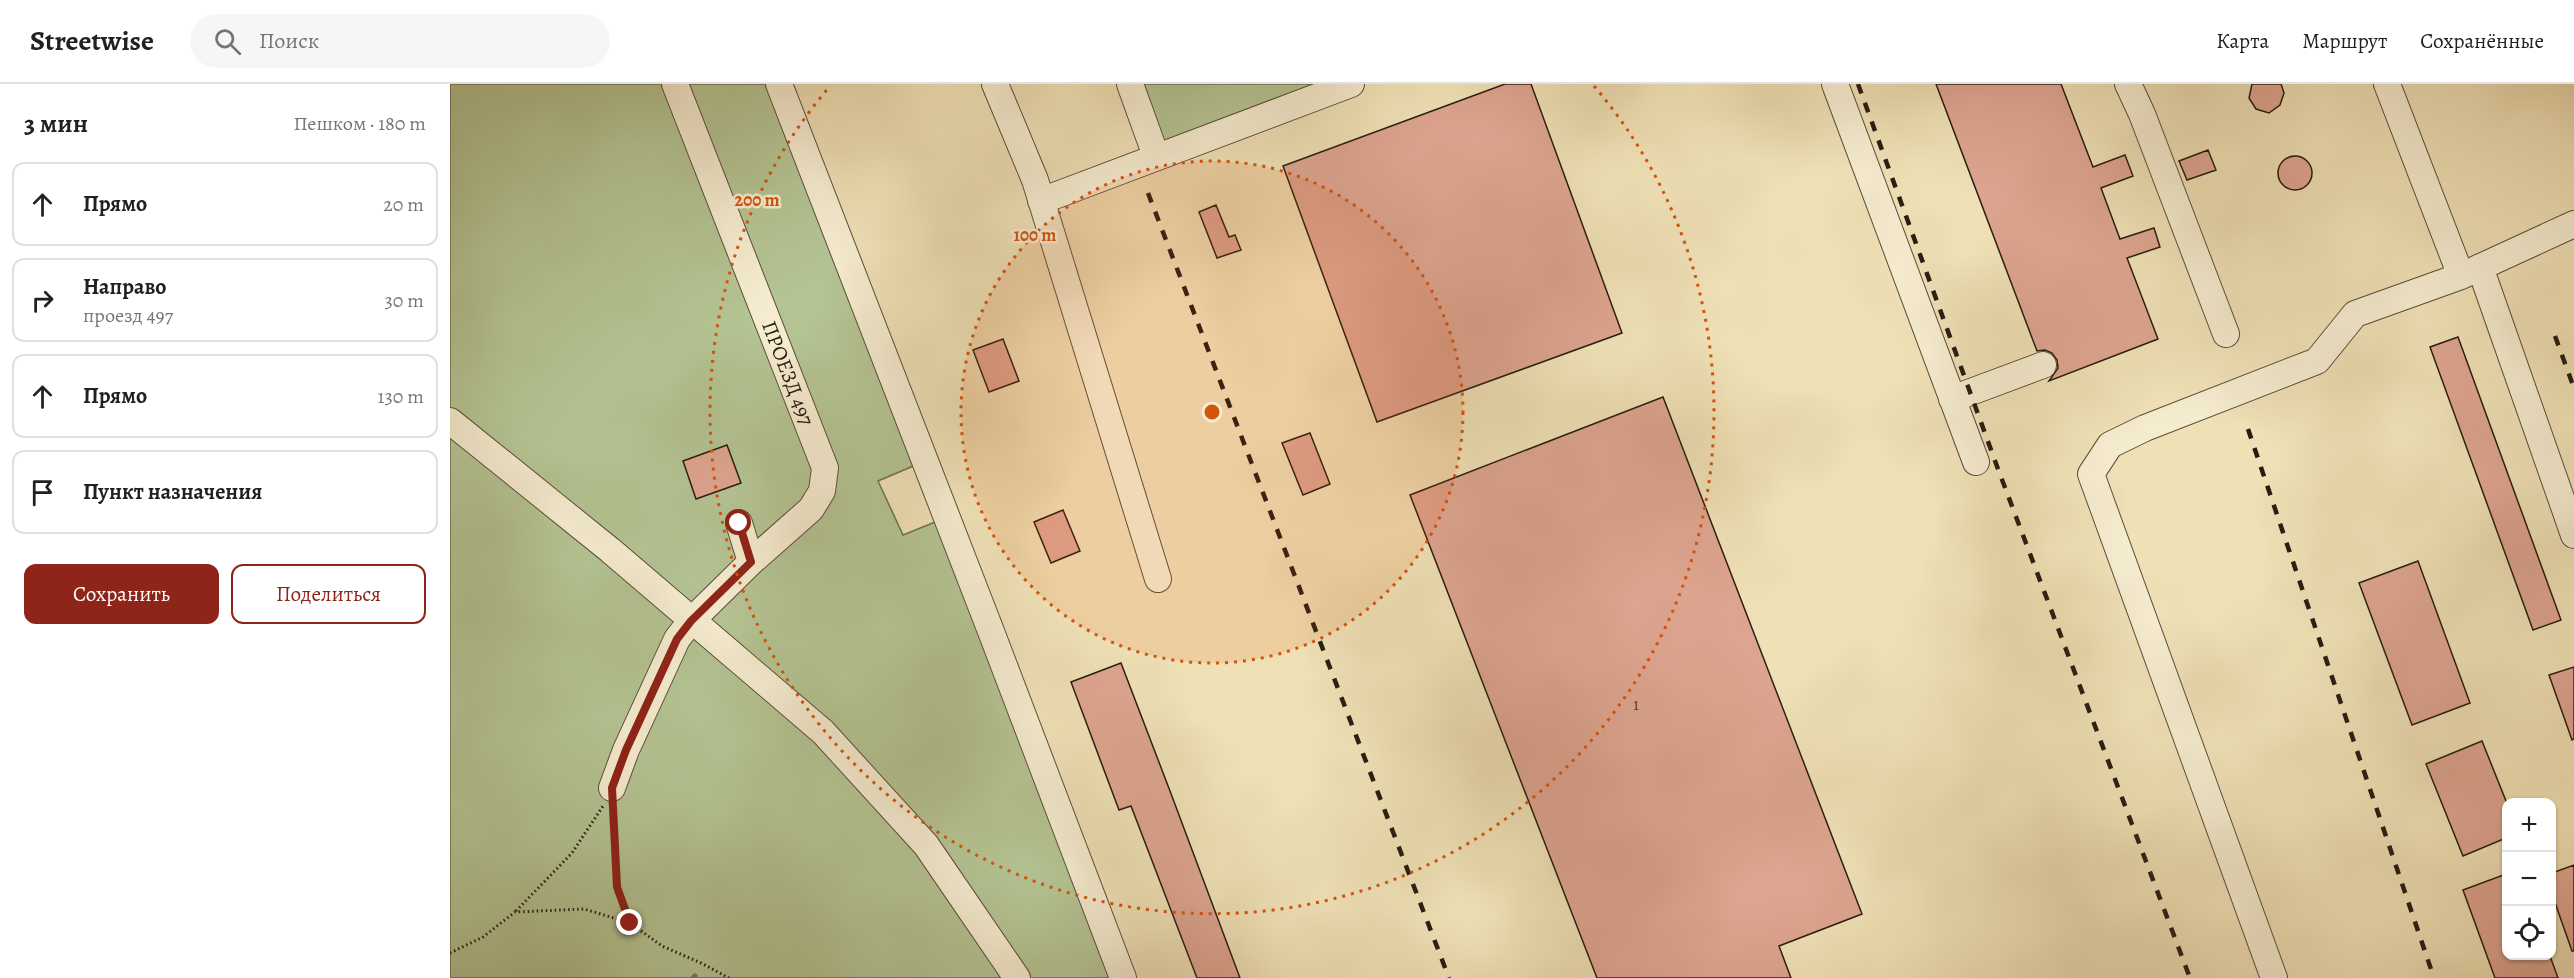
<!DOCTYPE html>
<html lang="ru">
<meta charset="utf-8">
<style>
body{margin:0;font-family:Alegreya,serif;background:#f6f6f6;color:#202124}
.controls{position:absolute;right:18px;bottom:18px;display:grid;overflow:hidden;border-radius:12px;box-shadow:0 2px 4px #0004}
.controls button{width:54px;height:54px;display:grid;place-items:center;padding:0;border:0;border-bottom:2px solid #e0e0e0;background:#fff;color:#202124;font:30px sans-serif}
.stop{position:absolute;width:18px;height:18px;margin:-14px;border:4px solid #8f2418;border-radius:50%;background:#fff}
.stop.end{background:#8f2418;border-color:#fff;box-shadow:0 2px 6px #0008}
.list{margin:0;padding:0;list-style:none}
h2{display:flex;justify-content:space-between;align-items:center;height:78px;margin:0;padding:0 24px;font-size:26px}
h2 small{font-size:20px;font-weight:400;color:#757577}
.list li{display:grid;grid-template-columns:39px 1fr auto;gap:18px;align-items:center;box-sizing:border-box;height:84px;margin:0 12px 12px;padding:0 12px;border:2px solid #e0e0e0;border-radius:12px}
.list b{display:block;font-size:22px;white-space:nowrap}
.list p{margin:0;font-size:20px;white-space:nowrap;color:#757577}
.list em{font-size:20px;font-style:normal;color:#757577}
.actions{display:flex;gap:12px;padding:18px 24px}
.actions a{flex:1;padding:14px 0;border:2px solid #8f2418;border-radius:12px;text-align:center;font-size:21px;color:#8f2418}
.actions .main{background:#8f2418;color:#fff}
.icon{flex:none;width:33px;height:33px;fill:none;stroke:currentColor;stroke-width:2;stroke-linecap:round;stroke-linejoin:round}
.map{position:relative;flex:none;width:2124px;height:894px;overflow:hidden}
header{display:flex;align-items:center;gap:36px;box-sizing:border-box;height:84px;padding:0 30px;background:#fff;border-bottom:2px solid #e0e0e0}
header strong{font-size:28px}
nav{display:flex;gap:33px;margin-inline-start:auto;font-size:21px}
.search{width:420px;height:54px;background:#f6f6f6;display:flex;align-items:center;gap:15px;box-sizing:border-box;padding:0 21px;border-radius:33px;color:#757577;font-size:22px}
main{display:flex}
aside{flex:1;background:#fff}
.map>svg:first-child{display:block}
</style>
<header>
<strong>Streetwise</strong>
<div class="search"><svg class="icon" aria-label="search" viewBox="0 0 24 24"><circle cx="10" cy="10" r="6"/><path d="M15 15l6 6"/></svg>Поиск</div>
<nav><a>Карта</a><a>Маршрут</a><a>Сохранённые</a></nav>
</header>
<main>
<aside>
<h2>3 мин<small>Пешком · 180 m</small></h2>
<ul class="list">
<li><svg class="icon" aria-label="ahead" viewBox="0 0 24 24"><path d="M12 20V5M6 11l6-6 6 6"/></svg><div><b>Прямо</b></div><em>20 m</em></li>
<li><svg class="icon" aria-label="right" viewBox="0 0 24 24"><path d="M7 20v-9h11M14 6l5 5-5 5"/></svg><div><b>Направо</b><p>проезд 497</p></div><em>30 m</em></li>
<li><svg class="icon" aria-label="ahead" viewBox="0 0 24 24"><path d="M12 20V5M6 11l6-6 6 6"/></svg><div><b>Прямо</b></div><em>130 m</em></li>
<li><svg class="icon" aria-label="arrive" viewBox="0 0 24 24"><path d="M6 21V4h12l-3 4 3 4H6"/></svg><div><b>Пункт назначения</b></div></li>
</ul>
<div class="actions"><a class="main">Сохранить</a><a>Поделиться</a></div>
</aside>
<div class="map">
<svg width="2124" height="894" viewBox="0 0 2124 894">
<rect width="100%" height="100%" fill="#efe0b5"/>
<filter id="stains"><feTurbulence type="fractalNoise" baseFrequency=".00333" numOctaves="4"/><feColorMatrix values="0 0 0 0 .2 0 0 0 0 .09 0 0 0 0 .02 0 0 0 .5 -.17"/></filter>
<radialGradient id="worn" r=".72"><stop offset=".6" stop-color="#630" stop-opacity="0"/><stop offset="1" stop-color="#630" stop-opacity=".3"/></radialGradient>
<path fill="#b4c392" stroke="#6e7052" stroke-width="1.5" d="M 0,0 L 320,0 L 468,380 L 428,397 L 453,451 L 490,436 L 663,894 L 0,894 Z
M 689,0 L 877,0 L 717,60 L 710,56 Z"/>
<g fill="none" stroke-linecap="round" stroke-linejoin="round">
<path stroke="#6c7d6d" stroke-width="5" d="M 243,894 L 245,892"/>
</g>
<path fill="#dda48f" stroke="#281c12" stroke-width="1.5" d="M 1055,0 L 1081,0 L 1172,249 L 927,338 L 833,82 Z
M 1486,0 L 1611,0 L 1643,83 L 1675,71 L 1683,92 L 1651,104 L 1670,155 L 1704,144 L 1710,163 L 1677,174 L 1708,255 L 1599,297 L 1608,284 L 1607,276 L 1602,269 L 1595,266 L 1587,267 Z
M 1802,0 L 1831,0 L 1834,9 L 1830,21 L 1819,29 L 1806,25 L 1799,14 Z
M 1758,66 L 1766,86 L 1737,96 L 1729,77 Z
M1828 89a17 17 0 1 1 34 0a17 17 0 1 1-34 0Z
M 766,121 L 779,153 L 785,151 L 791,166 L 767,174 L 749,128 Z
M 2008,253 L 2111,536 L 2083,546 L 1980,263 Z
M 553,255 L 569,297 L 539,308 L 523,266 Z
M 1213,313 L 1412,830 L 1329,862 L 1341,894 L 1147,894 L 960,411 Z
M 860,349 L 880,400 L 853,411 L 832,359 Z
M 277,361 L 291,399 L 246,415 L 233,377 Z
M 613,426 L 630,467 L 601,479 L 584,438 Z
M 1968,477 L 2020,619 L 1962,641 L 1909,499 Z
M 671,579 L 720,707 L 790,894 L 747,894 L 681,722 L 669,726 L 621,598 Z
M 2124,583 L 2124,655 L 2122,656 L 2099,591 Z
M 2032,657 L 2056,717 L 2056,754 L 2013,772 L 1976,680 Z
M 2124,781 L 2124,867 L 2122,867 L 2102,810 L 2102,789 Z
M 2056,790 L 2056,872 L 2100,872 L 2108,894 L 2045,894 L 2013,806 Z"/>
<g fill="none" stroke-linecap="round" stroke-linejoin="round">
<defs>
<path id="minor" d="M 329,0 L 542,550 L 673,894
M 545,0 L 585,96 L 708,495
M 680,0 L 706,72
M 1385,0 L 1526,378
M 1678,0 L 1692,30 L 1776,250
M 1937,0 L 2011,192
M 591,117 L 901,0
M 2030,183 L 2124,451
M 1502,315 L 1593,281
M 0,337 L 160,466 L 373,648 L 476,761 L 567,894
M 289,439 L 301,478
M 162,704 L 176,666 L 227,555 L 241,537 L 301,478 L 361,425 L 372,407 L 375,384 L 225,0
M 1824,894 L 1641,390 L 1660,361 L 1695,344 L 1867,277 L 1905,230 L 2011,192 L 2124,140"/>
</defs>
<use href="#minor" stroke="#5a4d3b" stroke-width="28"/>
<path stroke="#281c12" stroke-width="3" stroke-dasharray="1.5 3" stroke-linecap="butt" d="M 66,827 L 122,769 L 153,722
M 180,839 L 212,862 L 251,879 L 279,894
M 0,869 L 33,853 L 65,828 L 134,825 L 180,839 L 167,803 L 163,724"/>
<use href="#minor" stroke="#f5ebcf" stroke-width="26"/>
<path stroke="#281c12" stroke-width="4.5" stroke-dasharray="10 10" stroke-linecap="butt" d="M 1408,0 L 1548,385 L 1740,894
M 698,109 L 999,894
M 2105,252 L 2124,304
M 1798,345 L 1984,894"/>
</g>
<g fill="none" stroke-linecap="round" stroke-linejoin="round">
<path stroke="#8f2418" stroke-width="8" d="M 180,839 L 167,803 L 162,704 L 176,666 L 227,555 L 241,537 L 301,478 L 289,439"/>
</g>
<circle cx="762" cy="328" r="251" fill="#d5530d" fill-opacity=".12"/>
<g fill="none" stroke="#d5530d" stroke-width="3" stroke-dasharray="3 6">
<circle cx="762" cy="328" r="251"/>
<path d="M1144 2A502 502 0 1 1 380 2"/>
</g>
<g text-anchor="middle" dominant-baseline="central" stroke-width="5" stroke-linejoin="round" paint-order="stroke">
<g font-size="18" fill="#553e31">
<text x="1186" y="620">1</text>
</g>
<g font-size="21" fill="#281c12" stroke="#f5ebcf">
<text transform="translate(338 289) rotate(69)">ПРОЕЗД 497</text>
</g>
</g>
<circle cx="762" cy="328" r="9" fill="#d5530d" stroke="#f5ebcf" stroke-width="3"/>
<g font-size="18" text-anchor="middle" font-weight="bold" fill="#d5530d" stroke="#f5ebcf" stroke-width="5" stroke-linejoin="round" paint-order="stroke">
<text x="307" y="122">200 m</text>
<text x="585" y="157">100 m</text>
</g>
<rect width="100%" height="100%" filter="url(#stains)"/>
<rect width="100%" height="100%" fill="url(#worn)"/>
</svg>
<div class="controls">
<button>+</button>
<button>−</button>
<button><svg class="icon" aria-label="locate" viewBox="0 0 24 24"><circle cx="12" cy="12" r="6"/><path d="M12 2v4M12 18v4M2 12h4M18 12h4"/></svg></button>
</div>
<div class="stop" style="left:289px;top:439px"></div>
<div class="stop end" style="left:180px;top:839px"></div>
</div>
</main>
